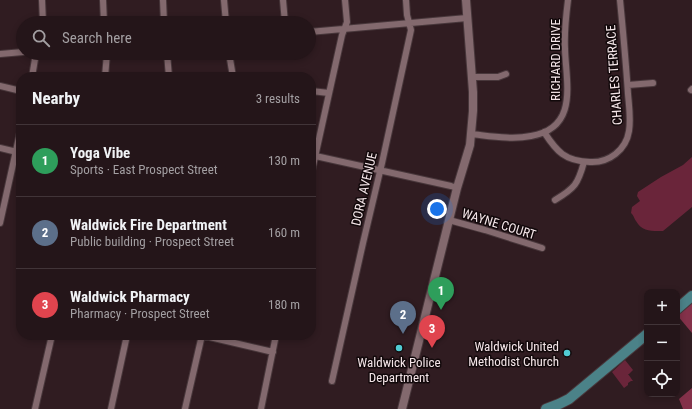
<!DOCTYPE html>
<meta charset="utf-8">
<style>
body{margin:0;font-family:"Roboto Condensed",sans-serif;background:#302226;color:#f1f3f6}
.controls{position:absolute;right:12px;bottom:12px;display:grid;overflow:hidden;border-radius:8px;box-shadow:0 2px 6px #0003}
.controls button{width:36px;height:36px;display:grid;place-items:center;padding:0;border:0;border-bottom:1px solid #413438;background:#241519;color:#f1f3f6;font:20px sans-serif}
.you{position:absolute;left:437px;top:209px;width:14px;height:14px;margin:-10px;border:3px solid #fff;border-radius:50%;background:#1a73e8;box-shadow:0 0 0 6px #1a73e833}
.badge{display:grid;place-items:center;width:26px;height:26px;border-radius:50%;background:#db2777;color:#fff;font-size:13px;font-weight:700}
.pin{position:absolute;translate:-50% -33px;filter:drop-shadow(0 1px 2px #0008)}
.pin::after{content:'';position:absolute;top:21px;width:14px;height:12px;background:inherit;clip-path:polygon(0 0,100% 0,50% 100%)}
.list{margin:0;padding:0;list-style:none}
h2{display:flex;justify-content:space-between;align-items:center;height:52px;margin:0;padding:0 16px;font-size:17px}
h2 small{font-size:13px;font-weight:400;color:#a39fa2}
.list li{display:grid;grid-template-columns:26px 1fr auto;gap:12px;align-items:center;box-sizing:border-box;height:72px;padding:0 16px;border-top:1px solid #413438}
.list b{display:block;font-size:15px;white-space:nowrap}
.list p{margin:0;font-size:13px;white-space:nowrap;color:#a39fa2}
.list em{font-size:13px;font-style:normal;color:#a39fa2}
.icon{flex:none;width:22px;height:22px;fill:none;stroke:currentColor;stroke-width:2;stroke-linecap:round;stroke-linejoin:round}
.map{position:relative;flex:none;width:692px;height:409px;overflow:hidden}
.search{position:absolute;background:#241519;box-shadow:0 2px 6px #0003;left:16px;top:16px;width:300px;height:44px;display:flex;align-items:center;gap:10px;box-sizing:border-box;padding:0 14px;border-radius:22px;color:#a39fa2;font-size:15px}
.panel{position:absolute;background:#241519;box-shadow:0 2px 6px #0003;left:16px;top:72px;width:300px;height:268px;border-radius:16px}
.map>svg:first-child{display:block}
</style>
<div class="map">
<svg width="692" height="409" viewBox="0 0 692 409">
<rect width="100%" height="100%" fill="#301c21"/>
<path fill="#6a253a" d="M 692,157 L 692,207 L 663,231 C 652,231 642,232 636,221 C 634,218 634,216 631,213 L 632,207 L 640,201 L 637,196 L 638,192 L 661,177 L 683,165 Z
M 625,360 L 633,370 L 629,374 L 628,374 L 633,381 L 631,381 L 628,383 L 628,385 L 624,388 L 612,372 Z"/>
<path fill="#84314a" d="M 692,300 L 692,333 L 677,315 L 677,312 Z
M 692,388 L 692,409 L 683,409 L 679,399 Z"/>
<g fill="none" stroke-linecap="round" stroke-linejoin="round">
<defs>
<path id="minor" d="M 42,0 L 43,23
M 103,0 L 104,23
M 163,0 L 164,23
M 224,0 L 226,23
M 283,0 L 285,23
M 309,32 L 467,18
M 167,53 L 169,77
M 229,53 L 233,77
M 0,54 L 23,52
M 32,77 L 36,53
M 105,77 L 107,53
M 472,77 L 498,77 L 506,74
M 628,85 L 653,83
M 0,86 L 21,91
M 691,90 L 692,89
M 311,91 L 329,93
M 544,132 C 557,152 565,161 590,162 C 609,163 626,150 629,131 C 631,119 629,106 628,94 C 626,63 623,31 620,0
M 471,134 C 490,136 512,140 531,136 C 579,128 566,83 565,49 C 564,32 566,16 568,0
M 0,148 L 21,153
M 311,155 L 451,186 L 457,188
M 311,175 L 342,35 L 347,22 L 345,0
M 555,200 C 575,188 578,184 584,162
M 449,220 L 485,230 L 542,248
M 0,223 L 21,128
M 201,335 L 273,352
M 332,381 L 363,243 L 382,163 L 411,30 L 407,15 L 406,0
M 35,409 L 52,335
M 111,409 L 127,335
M 185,409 L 202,335
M 261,409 L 276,335"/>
<path id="tertiary" d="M 402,409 L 457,188 L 470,145 L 473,111 L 473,92 L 466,0"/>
<path id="primary" d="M 677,309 L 692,296
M 546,409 L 559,404 L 569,399 L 647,334"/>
</defs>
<use href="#minor" stroke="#48373b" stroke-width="8"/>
<use href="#tertiary" stroke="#48373b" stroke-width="10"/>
<use href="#primary" stroke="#48373b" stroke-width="12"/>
<use href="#minor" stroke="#83696e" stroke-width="6"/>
<use href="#tertiary" stroke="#83696e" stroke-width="8"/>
<use href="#primary" stroke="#4b8288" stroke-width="10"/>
</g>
<g fill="#51ccd4" stroke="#12090b" stroke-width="1.5">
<circle cx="399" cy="348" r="4"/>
<circle cx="567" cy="353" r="4"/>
</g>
<g text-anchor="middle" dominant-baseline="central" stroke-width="3" stroke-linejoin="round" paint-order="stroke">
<g font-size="13" fill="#f4e5e8" stroke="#12090b">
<text transform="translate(555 60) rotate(-90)">RICHARD DRIVE</text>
<text transform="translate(614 75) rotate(-94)">CHARLES TERRACE</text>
<text transform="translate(364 189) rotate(-77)">DORA AVENUE</text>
<text transform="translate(499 224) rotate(17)">WAYNE COURT</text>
</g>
<g font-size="13" fill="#f4e5e8" stroke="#12090b" text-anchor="end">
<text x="559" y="346">Waldwick United<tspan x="559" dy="15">Methodist Church</tspan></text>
<text x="399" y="362" text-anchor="middle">Waldwick Police<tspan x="399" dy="15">Department</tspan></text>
</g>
</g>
</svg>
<div class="controls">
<button>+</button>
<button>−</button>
<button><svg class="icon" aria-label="locate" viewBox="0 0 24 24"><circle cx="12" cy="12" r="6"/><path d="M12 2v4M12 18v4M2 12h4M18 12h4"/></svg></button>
</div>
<div class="you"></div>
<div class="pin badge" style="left:441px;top:310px;background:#2e9e5b">1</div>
<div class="pin badge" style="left:403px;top:334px;background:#5c6f8a">2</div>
<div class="pin badge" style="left:432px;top:348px;background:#e0444e">3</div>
<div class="search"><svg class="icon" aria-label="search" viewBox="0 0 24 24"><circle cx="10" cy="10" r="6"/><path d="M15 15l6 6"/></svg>Search here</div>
<section class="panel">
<h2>Nearby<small>3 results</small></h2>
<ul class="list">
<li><span class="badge" style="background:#2e9e5b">1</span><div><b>Yoga Vibe</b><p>Sports · East Prospect Street</p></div><em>130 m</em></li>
<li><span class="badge" style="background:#5c6f8a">2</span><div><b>Waldwick Fire Department</b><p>Public building · Prospect Street</p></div><em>160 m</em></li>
<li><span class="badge" style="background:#e0444e">3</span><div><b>Waldwick Pharmacy</b><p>Pharmacy · Prospect Street</p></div><em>180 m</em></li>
</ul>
</section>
</div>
